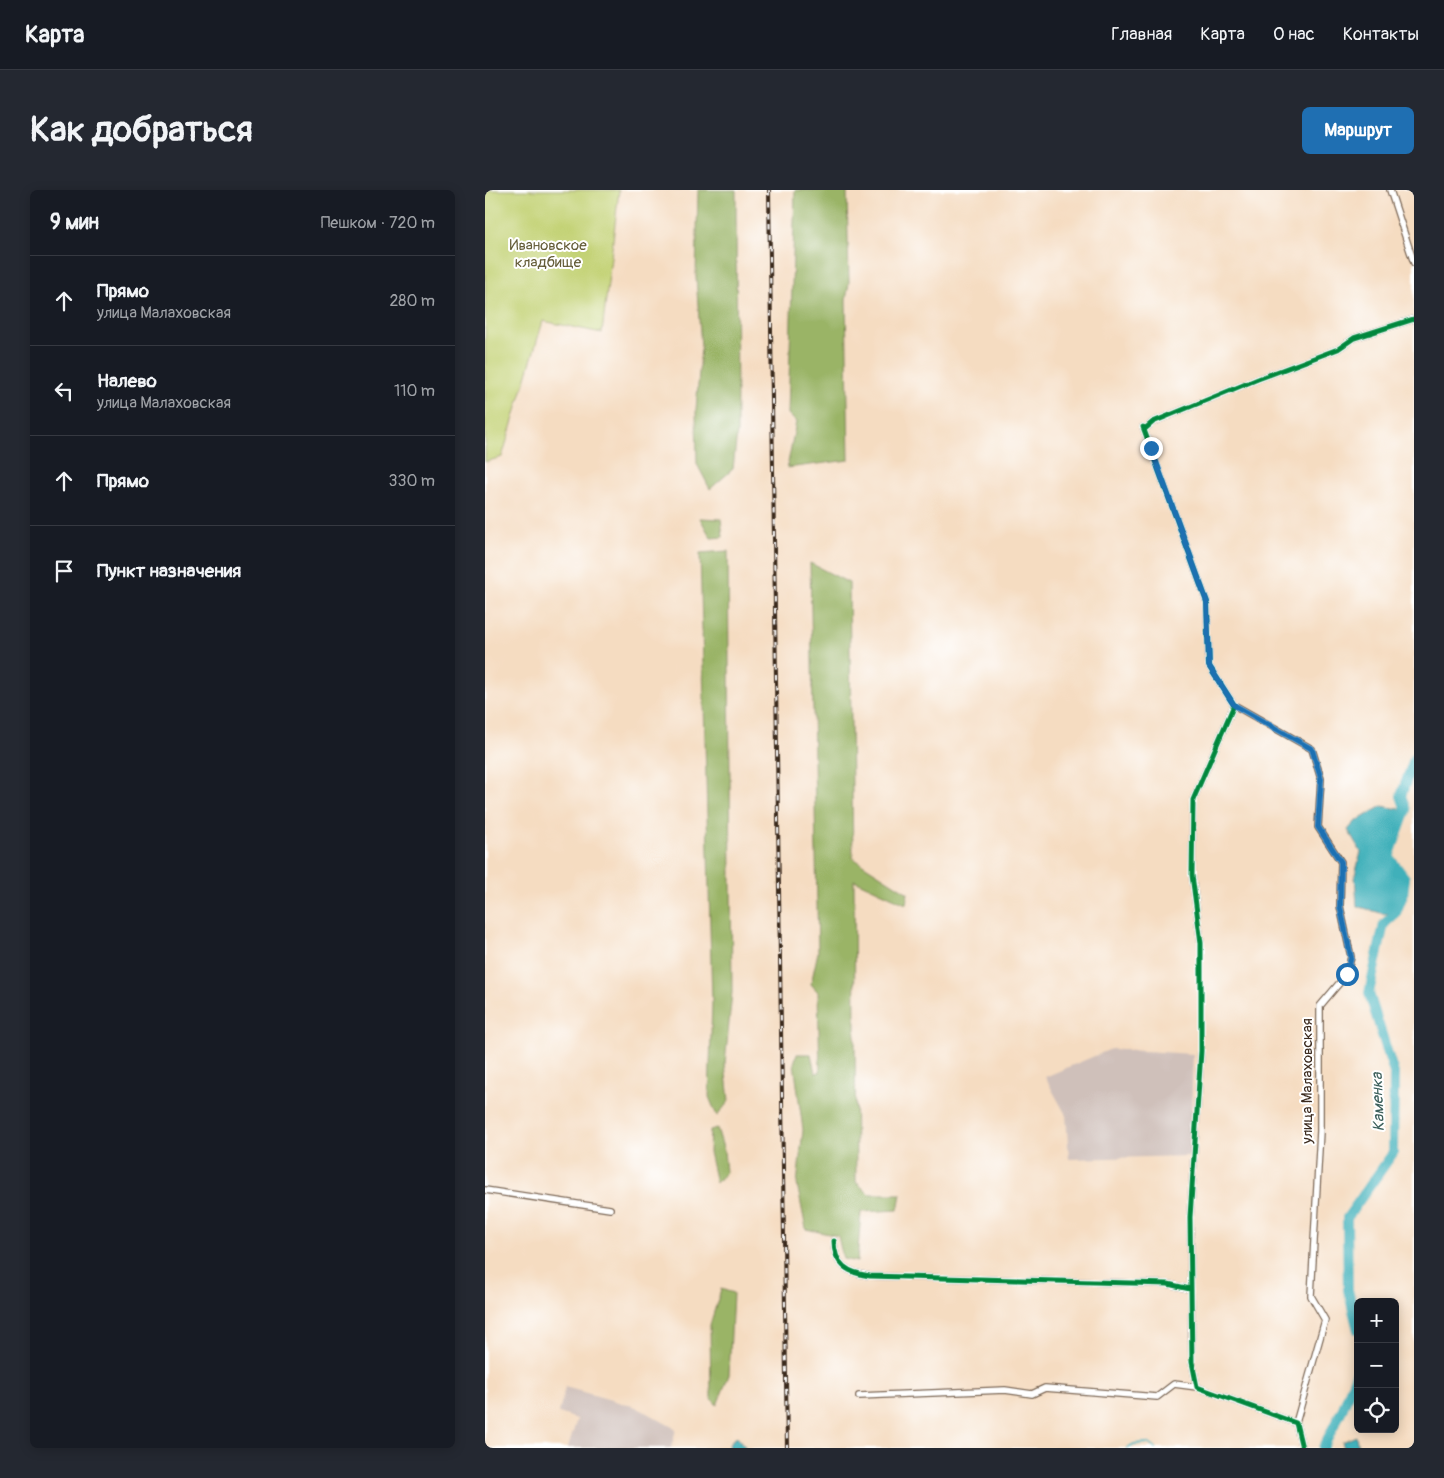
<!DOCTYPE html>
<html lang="ru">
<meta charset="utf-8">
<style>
body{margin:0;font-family:Pangolin,sans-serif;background:#242831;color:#f1f3f6}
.controls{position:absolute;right:15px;bottom:15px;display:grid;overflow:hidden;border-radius:8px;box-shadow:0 2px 12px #0003}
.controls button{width:45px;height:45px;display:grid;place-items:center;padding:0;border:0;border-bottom:1px solid #363941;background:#171b24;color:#f1f3f6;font:25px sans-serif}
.stop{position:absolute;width:15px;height:15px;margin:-11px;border:4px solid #1f6fb2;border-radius:50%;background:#fff}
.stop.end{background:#1f6fb2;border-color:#fff;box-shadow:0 1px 5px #0008}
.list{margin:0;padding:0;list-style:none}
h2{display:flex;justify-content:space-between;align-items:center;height:65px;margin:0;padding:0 20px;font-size:21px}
h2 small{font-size:16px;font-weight:400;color:#9ea1a6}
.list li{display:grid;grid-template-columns:32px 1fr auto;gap:15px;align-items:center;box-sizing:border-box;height:90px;padding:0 20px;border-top:1px solid #363941}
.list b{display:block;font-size:19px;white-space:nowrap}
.list p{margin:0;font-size:16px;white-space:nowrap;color:#9ea1a6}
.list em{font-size:16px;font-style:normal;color:#9ea1a6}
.icon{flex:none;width:28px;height:28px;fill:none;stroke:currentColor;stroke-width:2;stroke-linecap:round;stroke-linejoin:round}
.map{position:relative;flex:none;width:929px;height:1258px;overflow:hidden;border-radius:8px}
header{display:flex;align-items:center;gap:30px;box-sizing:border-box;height:70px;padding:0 25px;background:#171b24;border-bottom:1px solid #363941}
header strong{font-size:24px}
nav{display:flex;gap:28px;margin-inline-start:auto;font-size:18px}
.intro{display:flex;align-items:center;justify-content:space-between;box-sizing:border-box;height:120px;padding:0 30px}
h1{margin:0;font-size:35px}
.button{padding:12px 22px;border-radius:8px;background:#1f6fb2;color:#fff;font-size:18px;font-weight:700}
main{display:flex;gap:30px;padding:0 30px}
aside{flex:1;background:#171b24;border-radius:8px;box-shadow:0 2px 12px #0003}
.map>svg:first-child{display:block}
</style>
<header>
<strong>Карта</strong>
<nav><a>Главная</a><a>Карта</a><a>О нас</a><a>Контакты</a></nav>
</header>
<div class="intro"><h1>Как добраться</h1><a class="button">Маршрут</a></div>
<main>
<aside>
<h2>9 мин<small>Пешком · 720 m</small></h2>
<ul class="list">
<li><svg class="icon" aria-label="ahead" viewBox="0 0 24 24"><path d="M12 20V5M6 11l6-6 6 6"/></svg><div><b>Прямо</b><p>улица Малаховская</p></div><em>280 m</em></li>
<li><svg class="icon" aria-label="left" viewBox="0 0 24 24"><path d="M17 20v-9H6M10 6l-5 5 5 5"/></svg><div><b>Налево</b><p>улица Малаховская</p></div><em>110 m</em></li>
<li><svg class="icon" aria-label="ahead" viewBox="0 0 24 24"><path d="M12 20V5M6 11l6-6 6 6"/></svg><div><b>Прямо</b></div><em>330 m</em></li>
<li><svg class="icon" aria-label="arrive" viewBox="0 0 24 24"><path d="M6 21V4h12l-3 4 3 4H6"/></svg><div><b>Пункт назначения</b></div></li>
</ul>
</aside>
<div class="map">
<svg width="929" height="1258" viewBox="0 0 929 1258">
<rect width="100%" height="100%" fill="#fff"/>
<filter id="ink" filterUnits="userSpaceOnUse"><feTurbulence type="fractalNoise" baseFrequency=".02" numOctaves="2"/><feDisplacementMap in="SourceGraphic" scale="10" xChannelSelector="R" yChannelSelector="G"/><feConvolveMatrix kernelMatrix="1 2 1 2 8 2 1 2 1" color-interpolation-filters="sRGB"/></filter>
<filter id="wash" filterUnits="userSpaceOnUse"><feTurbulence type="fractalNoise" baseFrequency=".0096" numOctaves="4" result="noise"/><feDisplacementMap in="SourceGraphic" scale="20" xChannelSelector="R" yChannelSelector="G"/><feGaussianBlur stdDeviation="1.12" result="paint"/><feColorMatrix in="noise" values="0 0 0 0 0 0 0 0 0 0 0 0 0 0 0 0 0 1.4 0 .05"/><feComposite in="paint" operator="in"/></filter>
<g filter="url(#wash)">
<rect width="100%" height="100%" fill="#f5dcc1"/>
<path fill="#cfc0ba" d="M 626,859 L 708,864 L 705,966 L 584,969 L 581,925 L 560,887 Z
M 80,1197 L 151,1217 L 191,1239 L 186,1258 L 83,1258 L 92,1229 L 74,1223 Z"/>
<path fill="#c3d274" stroke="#7f7e49" d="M 0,0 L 134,0 L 117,143 L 58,131 L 17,267 L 0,272 Z"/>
<path fill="#9ab466" stroke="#6a6f42" d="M 213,0 L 251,0 L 252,242 L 248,279 L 225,299 L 212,274 L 211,220 L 216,157 L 211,87 Z
M 310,0 L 362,0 L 364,93 L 361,110 L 364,270 L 302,278 L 311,232 L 303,224 Z
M 215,328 L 236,329 L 238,347 L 226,348 Z
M 243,361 L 247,802 L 240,874 L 244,911 L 232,926 L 224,907 L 227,812 L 215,363 Z
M 325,373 L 364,393 L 368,668 L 423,703 L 421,714 L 369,690 L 371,992 L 384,1004 L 416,1004 L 413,1020 L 376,1022 L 372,1072 L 358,1069 L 353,1046 L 321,1039 L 312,994 L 318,940 L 309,873 L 312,864 L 326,864 L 330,883 L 335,882 L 333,802 L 326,794 L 333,762 Z
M 232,938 L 239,961 L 241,982 L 231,993 L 224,962 L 225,940 Z
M 236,1099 L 248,1103 L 244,1185 L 232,1215 L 226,1208 L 225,1135 Z"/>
<path fill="#40b0ba" stroke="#3e6d6c" d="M 897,616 L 921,620 L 904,667 L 920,688 L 918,705 L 911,723 L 899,724 L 872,716 L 870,685 L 876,662 L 863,640 L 870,632 Z
M 871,1246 L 873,1258 L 859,1258 L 857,1252 Z
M 252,1247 L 261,1258 L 243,1258 L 246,1251 Z"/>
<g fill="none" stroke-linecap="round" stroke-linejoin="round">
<path stroke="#40b0ba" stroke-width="2" d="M 642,1258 L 649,1254 L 663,1253 L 670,1258"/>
<path stroke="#40b0ba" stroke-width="10" d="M 873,1140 L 863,1100 L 862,1028 L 908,963 L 909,883 L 884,803 L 899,734 L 911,723 L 918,705 L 920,688 L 904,667 L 921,620 L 916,606 L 929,569
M 838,1258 L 858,1218 L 873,1179"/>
</g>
</g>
<g filter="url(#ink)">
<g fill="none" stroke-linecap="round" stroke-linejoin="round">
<defs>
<path id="street" d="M 905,0 L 929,73
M 749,515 L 827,559 L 836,589 L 833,637 L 856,672 L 855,716 L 866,767 L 862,784 L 835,816 L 835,941 L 826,1106 L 840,1130 L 811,1233
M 0,1000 L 125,1019
M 349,1051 C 349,1075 363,1083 385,1086 L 683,1094 L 705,1099
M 374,1206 L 520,1200 L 547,1204 L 560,1198 L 672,1207 L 689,1194 L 712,1197
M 817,1258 L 811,1233 L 712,1197 L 707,1172 L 705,1027 L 716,861 L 716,753 L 707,685 L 708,610 L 749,515 L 724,476 L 722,412 L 658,237 L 661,238 L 668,232 L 773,189 L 853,159 L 869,148 L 929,129"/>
</defs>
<use href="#street" stroke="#7c6857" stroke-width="8"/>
<use href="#street" stroke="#fff" stroke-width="5.5"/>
<defs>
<path id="rail" d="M 284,0 L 302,1258"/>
</defs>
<use href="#rail" stroke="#3b2a1e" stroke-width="4"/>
<use href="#rail" stroke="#fff" stroke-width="2" stroke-dasharray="5.5" stroke-linecap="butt"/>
<defs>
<path id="cycleway" d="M 349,1051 C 349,1075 363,1083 385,1086 L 683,1094 L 705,1099
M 817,1258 L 811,1233 L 712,1197 L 707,1172 L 705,1027 L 716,861 L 716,753 L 707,685 L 708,610 L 749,515 L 724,476 L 722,412 L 658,237 L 661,238 L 668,232 L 773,189 L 853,159 L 869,148 L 929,129"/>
</defs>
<use href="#cycleway" stroke="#fff" stroke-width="8"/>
<use href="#cycleway" stroke="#00873e" stroke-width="5"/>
</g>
</g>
<g fill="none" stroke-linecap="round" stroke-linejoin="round" filter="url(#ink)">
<path stroke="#1f6fb2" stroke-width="6" d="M 666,258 L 722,412 L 724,476 L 749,515 L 827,559 L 836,589 L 833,637 L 856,672 L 855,716 L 866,767 L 862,784"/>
</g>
<g text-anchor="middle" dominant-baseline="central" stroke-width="4" stroke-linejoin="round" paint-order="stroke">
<g font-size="15" fill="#645c38" stroke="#fff">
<text x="63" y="55">Ивановское<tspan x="63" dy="17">кладбище</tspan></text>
</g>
<g font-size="15" fill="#3b2a1e" stroke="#fff">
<text transform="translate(822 891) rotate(-90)">улица Малаховская</text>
</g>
<g font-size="16" font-style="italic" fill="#3d605c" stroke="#fff">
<text transform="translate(893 912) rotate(-92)">Каменка</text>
</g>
</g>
</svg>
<div class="controls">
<button>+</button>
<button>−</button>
<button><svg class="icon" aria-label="locate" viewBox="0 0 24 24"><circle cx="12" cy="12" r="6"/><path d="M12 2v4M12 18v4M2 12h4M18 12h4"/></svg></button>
</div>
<div class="stop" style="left:862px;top:784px"></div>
<div class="stop end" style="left:666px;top:258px"></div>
</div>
</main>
